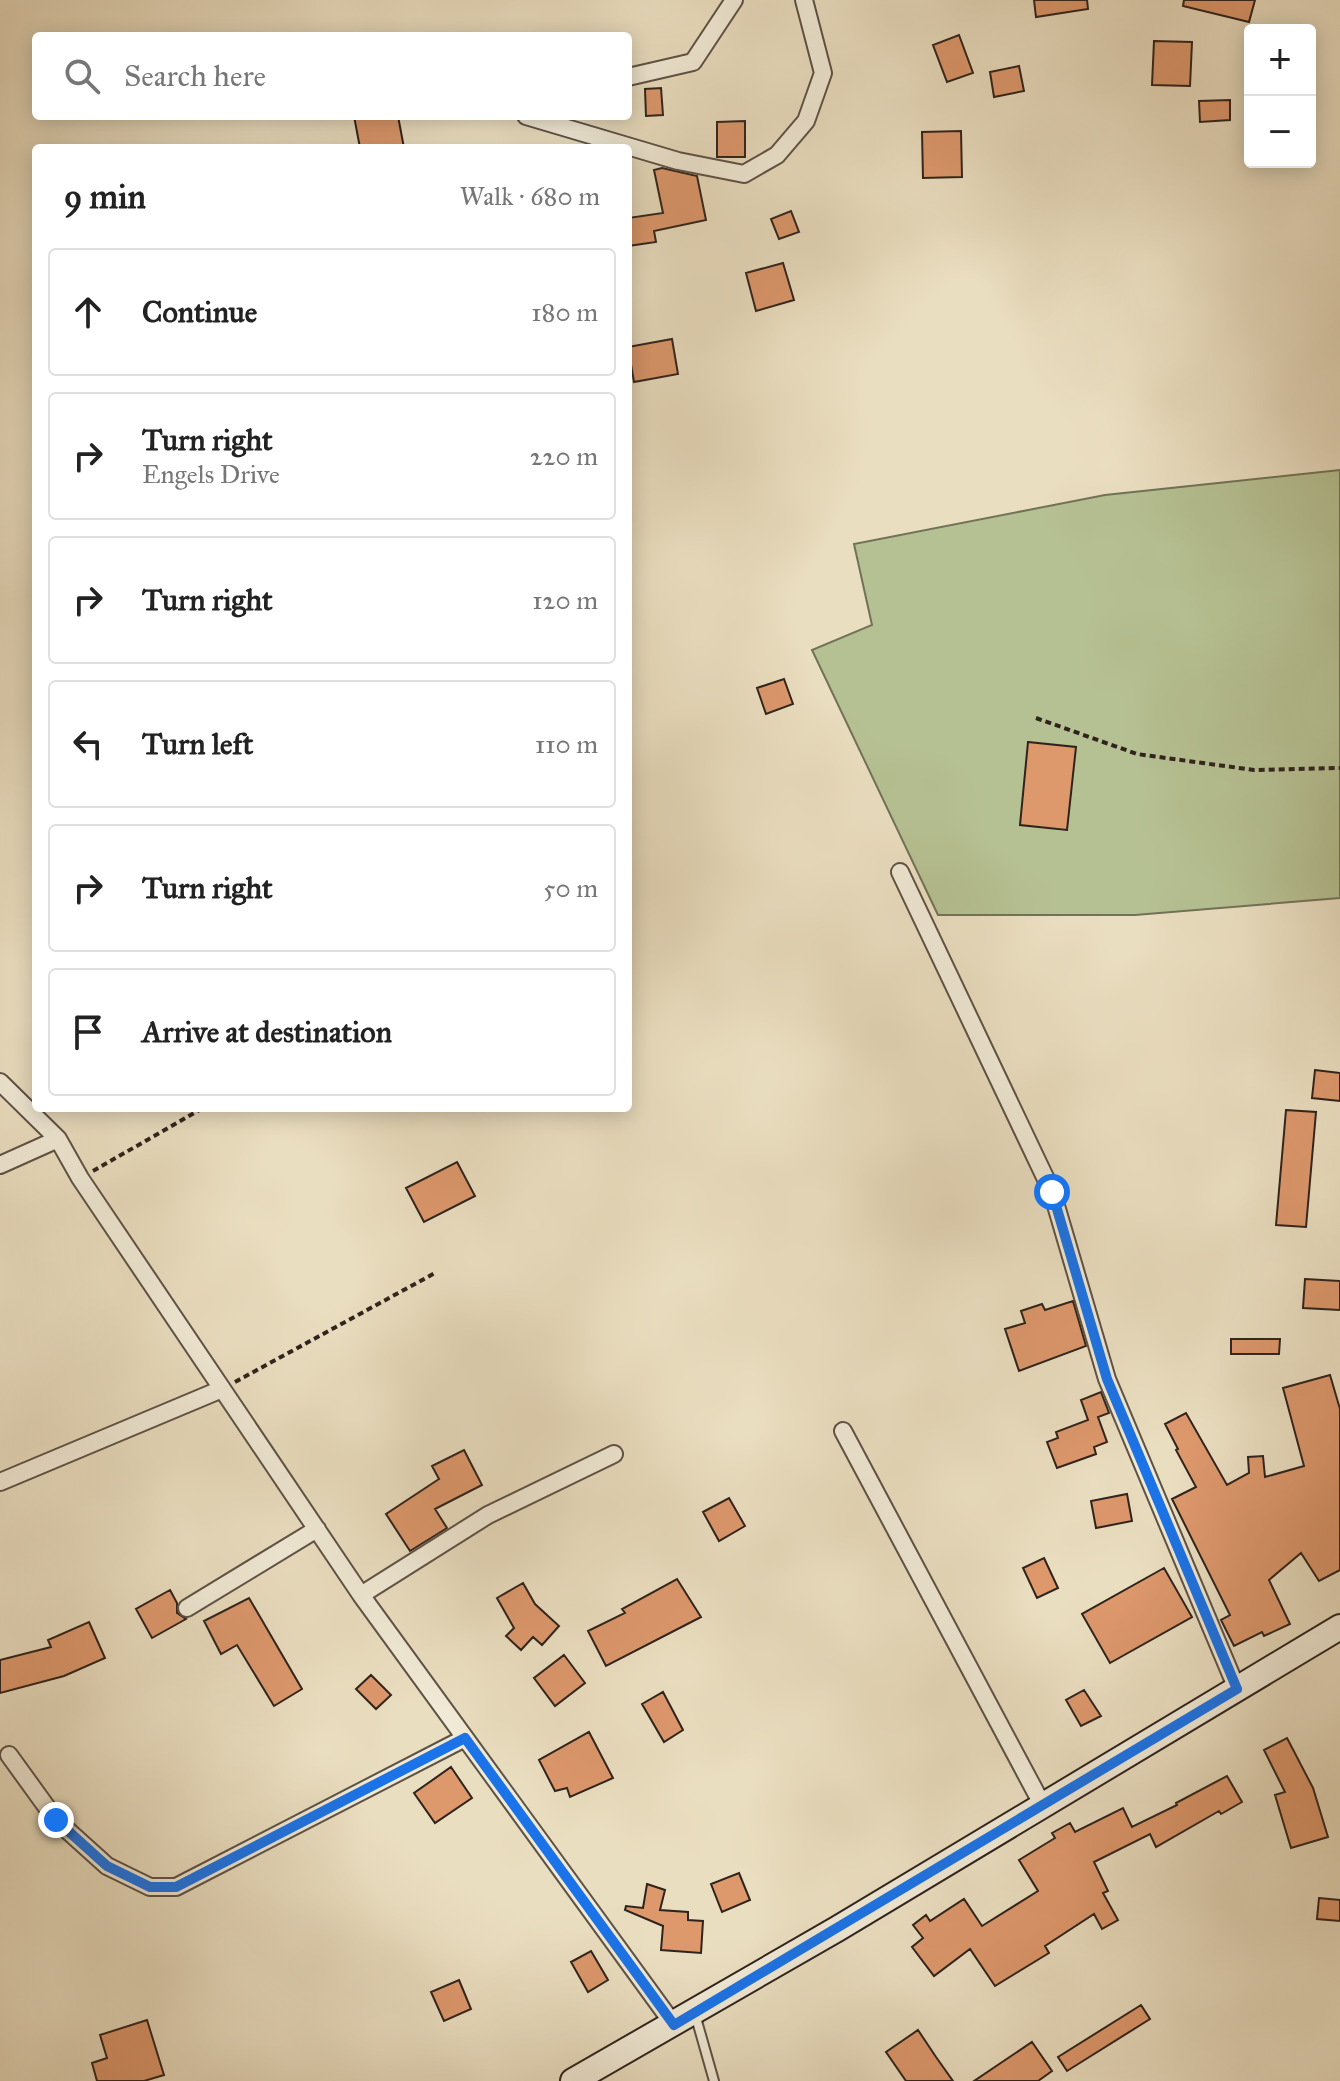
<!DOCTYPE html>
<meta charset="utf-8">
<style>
body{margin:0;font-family:"IM FELL Great Primer",serif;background:#f6f6f6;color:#222}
.controls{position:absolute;right:24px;top:24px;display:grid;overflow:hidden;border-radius:8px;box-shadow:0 4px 20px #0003}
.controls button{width:72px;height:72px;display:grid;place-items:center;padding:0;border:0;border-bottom:2px solid #e0e0e0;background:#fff;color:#222;font:40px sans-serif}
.stop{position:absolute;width:24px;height:24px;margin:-18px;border:6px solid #1a73e8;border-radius:50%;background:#fff}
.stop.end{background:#1a73e8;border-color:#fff;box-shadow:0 2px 8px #0008}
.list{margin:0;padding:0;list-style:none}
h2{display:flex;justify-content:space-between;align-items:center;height:104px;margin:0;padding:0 32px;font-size:34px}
h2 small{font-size:26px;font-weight:400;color:#767676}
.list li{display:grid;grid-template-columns:52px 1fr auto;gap:24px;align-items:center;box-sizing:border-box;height:128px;margin:0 16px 16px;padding:0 16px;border:2px solid #e0e0e0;border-radius:8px}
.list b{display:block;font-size:30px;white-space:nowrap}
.list p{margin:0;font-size:26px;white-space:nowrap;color:#767676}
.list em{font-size:26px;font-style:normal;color:#767676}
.icon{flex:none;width:44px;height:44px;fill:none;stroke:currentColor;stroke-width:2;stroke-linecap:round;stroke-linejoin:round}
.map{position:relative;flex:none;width:1340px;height:2081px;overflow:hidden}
.search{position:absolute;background:#fff;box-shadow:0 4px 20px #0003;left:32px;top:32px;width:600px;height:88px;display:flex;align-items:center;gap:20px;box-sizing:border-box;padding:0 28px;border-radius:8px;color:#767676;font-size:30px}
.panel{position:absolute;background:#fff;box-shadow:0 4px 20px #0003;left:32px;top:144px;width:600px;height:968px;border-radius:8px}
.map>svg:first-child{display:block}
</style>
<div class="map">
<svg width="1340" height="2081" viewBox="0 0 1340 2081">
<rect width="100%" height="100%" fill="#eadec0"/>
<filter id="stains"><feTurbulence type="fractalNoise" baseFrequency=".0025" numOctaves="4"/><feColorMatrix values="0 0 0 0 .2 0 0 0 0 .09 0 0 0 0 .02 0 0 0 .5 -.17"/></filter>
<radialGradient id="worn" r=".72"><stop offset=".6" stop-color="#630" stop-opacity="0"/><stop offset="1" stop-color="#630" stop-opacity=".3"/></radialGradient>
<path fill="#b6c193" stroke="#727258" stroke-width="2" d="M 1340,470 L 1340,898 L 1135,915 L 938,915 L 812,650 L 872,625 L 854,544 L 1105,495 Z"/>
<path fill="#dd986c" stroke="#2f231d" stroke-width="2" d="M 1034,0 L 1087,0 L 1088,9 L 1036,17 Z
M 1184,0 L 1255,0 L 1249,22 L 1183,6 Z
M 959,35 L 973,73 L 947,82 L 933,45 Z
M 1154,41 L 1192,42 L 1190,86 L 1152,85 Z
M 1019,66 L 1024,91 L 994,97 L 990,72 Z
M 661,88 L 663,115 L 646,116 L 645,89 Z
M 1230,100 L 1230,120 L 1200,122 L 1199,101 Z
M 354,116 L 398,116 L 404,148 L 360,148 Z
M 745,121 L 745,157 L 717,157 L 717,122 Z
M 961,131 L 962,177 L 923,178 L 922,132 Z
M 662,168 L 697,176 L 706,220 L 654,231 L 656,242 L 628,246 L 628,218 L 663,213 L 654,170 Z
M 791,211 L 799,232 L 779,239 L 771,219 Z
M 783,263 L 794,300 L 756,311 L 746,273 Z
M 672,339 L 678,374 L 634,382 L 628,347 Z
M 784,679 L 793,704 L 766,714 L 757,688 Z
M 1028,742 L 1076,747 L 1067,830 L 1020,825 Z
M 1315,1070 L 1340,1073 L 1340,1101 L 1312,1098 Z
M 1286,1110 L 1316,1112 L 1306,1227 L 1276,1225 Z
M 457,1162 L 475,1196 L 424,1222 L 406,1188 Z
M 1305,1279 L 1340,1281 L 1340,1310 L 1303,1308 Z
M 1073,1301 L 1086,1346 L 1019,1371 L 1005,1329 L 1025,1323 L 1021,1311 L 1042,1304 L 1045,1310 Z
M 1231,1339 L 1280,1339 L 1279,1354 L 1231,1354 Z
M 1330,1375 L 1340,1409 L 1340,1570 L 1319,1581 L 1301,1553 L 1269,1580 L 1290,1624 L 1264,1636 L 1262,1632 L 1234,1646 L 1221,1620 L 1230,1615 L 1172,1499 L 1196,1487 L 1176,1450 L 1178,1449 L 1165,1424 L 1186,1413 L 1227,1485 L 1249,1473 L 1248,1457 L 1263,1456 L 1265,1477 L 1304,1466 L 1283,1388 Z
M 1101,1392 L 1109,1413 L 1098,1417 L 1107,1442 L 1094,1447 L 1096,1454 L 1057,1468 L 1047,1442 L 1058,1438 L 1056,1432 L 1088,1420 L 1081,1400 Z
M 464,1450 L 482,1485 L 435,1509 L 447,1528 L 410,1551 L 386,1514 L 439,1479 L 432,1466 Z
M 1127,1494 L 1132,1521 L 1096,1528 L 1091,1501 Z
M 729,1498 L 745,1526 L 719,1541 L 703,1512 Z
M 1044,1558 L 1058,1588 L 1037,1598 L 1023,1568 Z
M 1164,1568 L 1192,1617 L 1110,1663 L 1082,1614 Z
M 677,1579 L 701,1617 L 606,1666 L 588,1631 L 625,1613 L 622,1609 Z
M 523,1583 L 535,1604 L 559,1626 L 542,1645 L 533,1637 L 521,1650 L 506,1636 L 514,1628 L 497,1598 Z
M 170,1590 L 177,1603 L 177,1613 L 186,1619 L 152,1638 L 136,1609 Z
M 249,1598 L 302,1689 L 274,1706 L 237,1645 L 221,1654 L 204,1621 Z
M 89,1622 L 105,1658 L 64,1676 L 0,1693 L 0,1660 L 51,1647 L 48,1640 Z
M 564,1655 L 585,1683 L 555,1706 L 534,1678 Z
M 371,1675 L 391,1695 L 376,1709 L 356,1689 Z
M 1084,1690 L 1101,1716 L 1081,1726 L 1066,1700 Z
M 663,1692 L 683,1730 L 664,1742 L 642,1704 Z
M 589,1732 L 613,1778 L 570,1797 L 567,1788 L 555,1791 L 539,1760 Z
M 1287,1738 L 1313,1788 L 1328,1837 L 1291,1848 L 1275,1795 L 1285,1792 L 1264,1750 Z
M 451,1767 L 472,1798 L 435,1823 L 414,1793 Z
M 1227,1776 L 1242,1802 L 1221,1814 L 1219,1811 L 1156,1847 L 1150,1834 L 1094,1862 L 1108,1891 L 1103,1893 L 1118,1920 L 1102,1929 L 1094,1914 L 1045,1946 L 1049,1953 L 995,1986 L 970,1949 L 934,1976 L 912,1947 L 923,1938 L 913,1925 L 926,1915 L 930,1921 L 964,1899 L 982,1926 L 1038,1891 L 1019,1860 L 1055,1838 L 1052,1833 L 1070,1823 L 1075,1832 L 1123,1808 L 1132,1827 L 1177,1805 L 1176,1803 Z
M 739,1873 L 750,1900 L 722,1912 L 711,1884 Z
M 647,1884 L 665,1890 L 660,1910 L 688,1912 L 688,1920 L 703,1921 L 701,1953 L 661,1950 L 663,1926 L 625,1910 L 626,1906 L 643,1908 Z
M 1319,1898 L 1340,1900 L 1340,1921 L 1317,1919 Z
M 591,1951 L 608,1980 L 588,1992 L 571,1962 Z
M 459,1980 L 471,2009 L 444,2021 L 431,1992 Z
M 1141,2005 L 1150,2019 L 1067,2071 L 1058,2057 Z
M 147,2020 L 164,2075 L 144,2081 L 97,2081 L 92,2063 L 107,2058 L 100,2035 Z
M 918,2030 L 936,2057 L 953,2081 L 906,2081 L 886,2052 Z
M 1032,2042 L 1052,2071 L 1038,2081 L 974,2081 Z"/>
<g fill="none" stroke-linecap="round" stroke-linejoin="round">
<defs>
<path id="lane" d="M 695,2014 L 714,2081"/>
<path id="street" d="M 628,77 L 693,62 L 734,0
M 526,116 L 678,161 L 744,174 L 777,155 L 806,121 L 823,73 L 804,0
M 900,872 L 1052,1192 L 1107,1379 L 1237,1689
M 0,1082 L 58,1139 L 80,1178 L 361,1595 L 674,2025
M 0,1165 L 58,1139
M 843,1431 L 1043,1806
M 0,1482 L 222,1389
M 361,1595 L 488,1515 L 614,1454
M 187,1608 L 317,1529
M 9,1755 L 56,1820 L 107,1866 L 150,1887 L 176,1887 L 465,1738"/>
<path id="secondary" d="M 573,2081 L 837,1929 L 1340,1627"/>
</defs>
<use href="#lane" stroke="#5e5246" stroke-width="12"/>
<use href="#street" stroke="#5e5246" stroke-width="20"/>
<use href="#secondary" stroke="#2f231d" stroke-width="28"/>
<path stroke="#2f231d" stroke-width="4" stroke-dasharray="6 4" stroke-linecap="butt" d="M 1036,718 L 1137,754 L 1254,770 L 1340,768
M 93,1171 L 203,1108
M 235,1382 L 435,1273"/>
<use href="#lane" stroke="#f1ead6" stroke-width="8"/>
<use href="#street" stroke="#f1ead6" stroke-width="16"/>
<use href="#secondary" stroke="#f1ead6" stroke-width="24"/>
</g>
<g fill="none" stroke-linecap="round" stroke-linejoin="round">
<path stroke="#1a73e8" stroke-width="10" d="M 56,1820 L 107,1866 L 150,1887 L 176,1887 L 465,1738 L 674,2025 L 1237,1689 L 1107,1379 L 1052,1192"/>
</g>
<rect width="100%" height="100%" filter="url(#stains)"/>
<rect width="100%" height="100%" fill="url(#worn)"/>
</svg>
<div class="controls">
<button>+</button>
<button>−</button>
</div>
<div class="stop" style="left:1052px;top:1192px"></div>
<div class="stop end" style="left:56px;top:1820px"></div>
<div class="search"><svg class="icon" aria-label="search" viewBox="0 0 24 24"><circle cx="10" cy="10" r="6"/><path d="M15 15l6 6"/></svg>Search here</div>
<section class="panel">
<h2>9 min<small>Walk · 680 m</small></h2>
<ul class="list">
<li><svg class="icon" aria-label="ahead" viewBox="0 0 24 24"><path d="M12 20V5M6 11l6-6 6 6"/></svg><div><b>Continue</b></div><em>180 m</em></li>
<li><svg class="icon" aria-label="right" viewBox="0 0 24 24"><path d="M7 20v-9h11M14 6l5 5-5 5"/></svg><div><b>Turn right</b><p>Engels Drive</p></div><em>220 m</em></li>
<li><svg class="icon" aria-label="right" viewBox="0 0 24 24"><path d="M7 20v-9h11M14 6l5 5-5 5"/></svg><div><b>Turn right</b></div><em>120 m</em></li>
<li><svg class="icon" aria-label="left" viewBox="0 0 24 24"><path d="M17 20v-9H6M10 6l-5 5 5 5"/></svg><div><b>Turn left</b></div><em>110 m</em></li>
<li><svg class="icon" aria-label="right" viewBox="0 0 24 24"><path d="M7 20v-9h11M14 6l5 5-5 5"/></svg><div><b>Turn right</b></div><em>50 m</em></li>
<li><svg class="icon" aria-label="arrive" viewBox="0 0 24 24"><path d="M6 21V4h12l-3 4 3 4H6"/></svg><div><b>Arrive at destination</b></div></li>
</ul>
</section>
</div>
